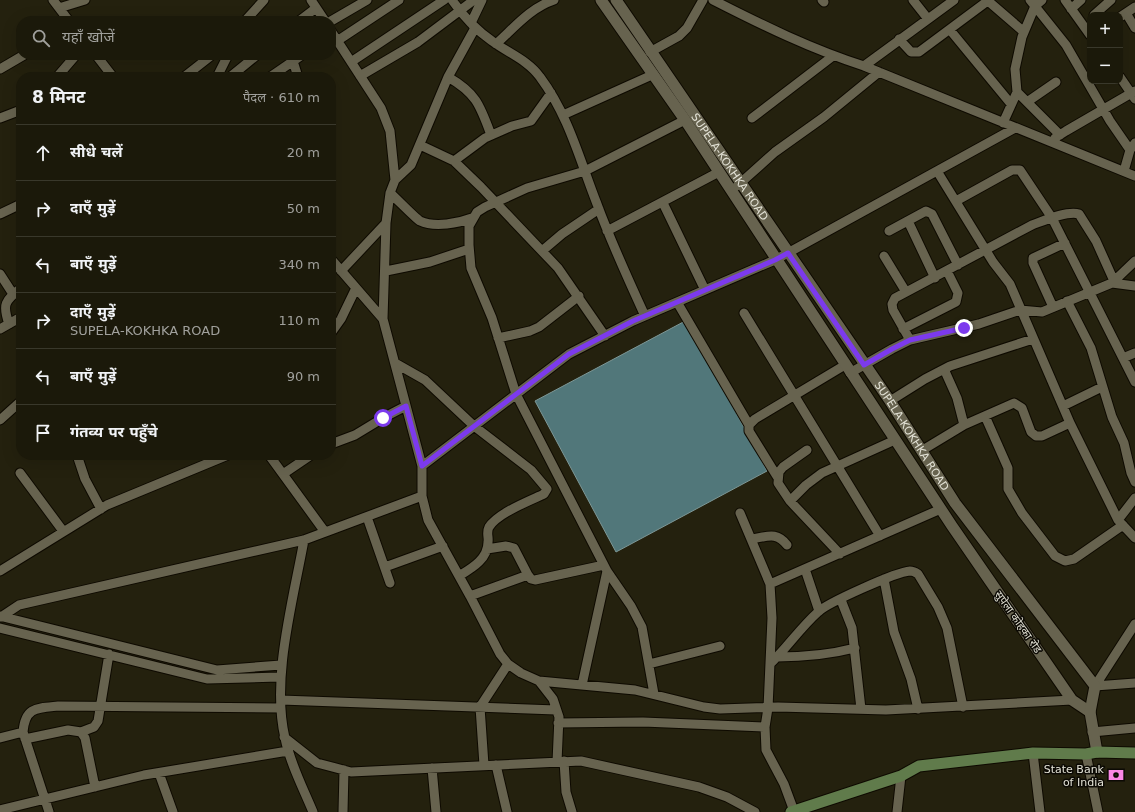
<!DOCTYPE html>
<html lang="hi">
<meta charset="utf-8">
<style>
body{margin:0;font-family:"DejaVu Sans","Noto Sans Devanagari",sans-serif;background:#282618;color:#f1f3f6}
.controls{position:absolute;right:12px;top:12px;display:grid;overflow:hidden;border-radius:8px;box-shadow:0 4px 16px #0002}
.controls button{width:36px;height:36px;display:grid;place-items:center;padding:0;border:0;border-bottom:1px solid #39382b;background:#1b190a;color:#f1f3f6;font:20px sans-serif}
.stop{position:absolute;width:12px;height:12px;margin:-9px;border:3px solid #7c3aed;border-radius:50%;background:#fff}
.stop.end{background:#7c3aed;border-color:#fff;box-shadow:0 1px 4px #0008}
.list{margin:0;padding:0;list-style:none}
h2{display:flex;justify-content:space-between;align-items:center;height:52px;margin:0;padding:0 16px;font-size:17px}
h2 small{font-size:13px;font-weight:400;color:#a0a09c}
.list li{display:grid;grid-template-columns:26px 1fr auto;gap:12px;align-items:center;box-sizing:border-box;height:56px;padding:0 16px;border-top:1px solid #39382b}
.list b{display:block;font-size:15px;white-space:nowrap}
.list p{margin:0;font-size:13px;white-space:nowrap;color:#a0a09c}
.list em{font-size:13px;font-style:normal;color:#a0a09c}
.icon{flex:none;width:22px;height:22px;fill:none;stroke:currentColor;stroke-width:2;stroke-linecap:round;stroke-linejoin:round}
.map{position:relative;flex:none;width:1135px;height:812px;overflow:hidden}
.search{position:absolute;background:#1b190a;box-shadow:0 4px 16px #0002;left:16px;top:16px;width:320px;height:44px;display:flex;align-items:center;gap:10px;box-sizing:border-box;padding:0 14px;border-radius:16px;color:#a0a09c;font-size:15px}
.panel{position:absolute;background:#1b190a;box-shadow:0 4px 16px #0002;left:16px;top:72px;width:320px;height:388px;border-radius:16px}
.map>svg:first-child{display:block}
</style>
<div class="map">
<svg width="1135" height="812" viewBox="0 0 1135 812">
<rect width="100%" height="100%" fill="#24210e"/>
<path fill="#51777a" stroke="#7d9796" d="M 687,320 L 767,471 L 616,552 L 535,401 Z"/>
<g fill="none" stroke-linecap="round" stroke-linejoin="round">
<defs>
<path id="minor" d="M 53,0 L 69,21
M 311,0 L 325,21
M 452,0 C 463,16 476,30 492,41 C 508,53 528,60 540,77 C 569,116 580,161 597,204 C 611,242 628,279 645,316
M 713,0 C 762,25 811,49 864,66 L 1135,176
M 822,0 L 824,2
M 913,0 L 928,19
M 987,0 L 1024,32
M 1030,0 L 1066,45 L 1110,121 L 1130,150
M 1065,0 L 1090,35
M 59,8 L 85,0
M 1071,9 L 1081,0
M 1126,13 L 1135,28
M 1094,15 L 1111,0
M 1120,17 L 1135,7
M 245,21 L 264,0
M 299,21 L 316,8
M 331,21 L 367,0
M 950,30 L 1011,104
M 331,31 L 381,108 L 390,131 L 395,180
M 899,39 L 911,52 L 919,52 L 989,0
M 337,41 L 399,0
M 496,44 C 514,28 530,8 554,0
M 650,52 L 679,36 L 687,28 L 703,0
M 96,55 L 113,77
M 293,61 L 298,77
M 351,62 L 444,0
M 864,66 L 954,0
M 0,69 L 24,55
M 360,76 L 418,42 L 474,0
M 57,77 L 76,55
M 184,77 L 212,55
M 217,77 L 228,55
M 230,77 L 257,55
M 270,77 L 302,55
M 448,77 C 476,93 480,105 491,135
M 1120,77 L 1135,99
M 1017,92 L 1060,135
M 1027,102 L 1056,82
M 563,115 L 652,75
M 0,118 L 21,110
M 752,118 L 833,56
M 1003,123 L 1017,92 L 1015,69 L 1022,37 L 1035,6 L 1042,0
M 1054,143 L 1055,138 L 1066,131 L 1135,91
M 420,145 L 454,161 L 481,187 L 558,268 L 605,336
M 454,161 L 485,138 L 512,126 L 531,121 L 551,93
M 937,171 L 993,262 L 1010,284 L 1070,423 L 1118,520 L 1135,538
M 1124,171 L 1130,150 L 1135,143
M 737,186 L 775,152 L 824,117 L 879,72
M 390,193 C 398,200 414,217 420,221 C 435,228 459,223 472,218
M 956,201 L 1012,170 L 1020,170 L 1052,218 L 1135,382
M 663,203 L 705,290
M 0,214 L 21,204
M 908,221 L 935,278
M 607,231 L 719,172
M 889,231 L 926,211 L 932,214 L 958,265
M 542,251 L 562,234 L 599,209
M 884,256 L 906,292
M 331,259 L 383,319
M 341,271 L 386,223
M 386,271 L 430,262 L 469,249
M 0,274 L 13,294
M 1112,283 L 1135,286
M 1067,301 L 1091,348 L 1112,417 L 1124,443 L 1131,473 L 1135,482
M 677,302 L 749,425
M 1053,307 L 1033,263 L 1033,258 L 1065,243
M 744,313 L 880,536
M 9,324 C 2,304 5,301 21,288
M 0,329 L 21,317
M 903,329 L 956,302 L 958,293 L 947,271
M 331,333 L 341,319 L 356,288
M 498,338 L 530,331 L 539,327 L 579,296
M 910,340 L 893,310 L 892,304 L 895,298 L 1032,225 C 1043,221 1068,210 1079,214 L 1096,241 L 1114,281
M 1123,358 L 1135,353
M 395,363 L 425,380 L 474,426 L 531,470 L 547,489 L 544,494 C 529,501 498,513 489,527 C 486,533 489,537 488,542 C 488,559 472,568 459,576
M 944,369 L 957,398 L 964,425
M 850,373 L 892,349 L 910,340 L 979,324 L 1020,310 L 1042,312 L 1112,283 L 1135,261
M 890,401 L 925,379 L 950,366 L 1033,339
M 1063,406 L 1102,387
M 985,416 L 1008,468 L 1008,489 L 1022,513 L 1055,556 L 1065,561 L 1074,559 L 1123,525
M 0,420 L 21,401
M 331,444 L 355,435 L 383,418 L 406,406
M 807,450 L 783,467 L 779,472 L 778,483 L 790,501 L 840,554
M 921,451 L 964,425 L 1014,403 L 1022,408 L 1031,432 L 1036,436 L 1042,436 L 1070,423
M 77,455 L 85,479 L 101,509
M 269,455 L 325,532
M 422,466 L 383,319 L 386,223 L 390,193 L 395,180 L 411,165 L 448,77 L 475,28 L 471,23 L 482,0
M 20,473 L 63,531
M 283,474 L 311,455
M 778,478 L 749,431 L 749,425 L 755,419 L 845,365
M 422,496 L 428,520 L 470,596 L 500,654 L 508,664 L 521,673 L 539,681 L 635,690 L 704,707 L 720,709 L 778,707 L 886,710 L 1072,700
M 790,501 L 806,485 L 822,473 L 895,440
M 367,517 L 390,583
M 1118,520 L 1135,498
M 751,539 C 767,537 776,531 787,545
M 304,540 C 293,601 271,679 285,738 C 290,763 303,788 313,812
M 385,567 L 443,546
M 805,569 L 819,611
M 0,571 L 107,505 L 228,455
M 528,575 L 531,579 L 535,580 L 604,565
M 884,579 L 894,632 L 911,679 L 918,709
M 770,584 L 941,509
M 470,596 L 528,575 L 514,548 L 506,546 L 487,549
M 841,600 L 852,628 L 861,709
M 0,616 L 217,670 L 281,665
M 1,617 L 19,605 L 304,540 L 422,496 L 422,466 L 569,354 L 633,321 L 775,260 L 1015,128
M 0,628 L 207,679 L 279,677
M 777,657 C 804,657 828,655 855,648
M 649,664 L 720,646
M 770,664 C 787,648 800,628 818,612 C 827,603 896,572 910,571 C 913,571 915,572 918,574 L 938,607 L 947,628 L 963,707
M 539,681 L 553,699 L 559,717 L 557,762
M 582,685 L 607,571
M 1095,686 L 1135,624
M 1095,686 L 1135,683
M 654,694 L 642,627 L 631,606 L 607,571 L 516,394 L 492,318 L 471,268 L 469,245 L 469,226 L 477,212 L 485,207 L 527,188 L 585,171 L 685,120
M 281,700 L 556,710
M 558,723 L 643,722 L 765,727 L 768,708 L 772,618 L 770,584 L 740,513
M 765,727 L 766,750 L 784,784 L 794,811
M 23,732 C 25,707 37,708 58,706 L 280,708
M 81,732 L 94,727 L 98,721 L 109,654
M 1092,732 L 1135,728
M 284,737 L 317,763 L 351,772 L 581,761 L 699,787 L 727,797 L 755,812
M 0,738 L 23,732 L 49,812
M 25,739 L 68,730 L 81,732 L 85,738 L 95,787
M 1033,753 L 1040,812
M 1086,754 L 1098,812
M 564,761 L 566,792 L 572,812
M 484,765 L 480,707 L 508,664
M 496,765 L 507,812
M 432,768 L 436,812
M 159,773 L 173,812
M 0,810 L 144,775 L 288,751
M 343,812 L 344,770
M 897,812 L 901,776"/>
<g id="tertiary">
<path d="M 601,0 L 685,120 L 952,526 L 1072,700 L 1090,712"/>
<path id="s1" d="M 616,0 L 890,401 L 955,503 L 1095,686 L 1090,712 L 1097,752"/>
</g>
<path id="secondary" d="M 791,812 L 901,776 L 919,766 L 1033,753 L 1086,754 L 1097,752 L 1135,753"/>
</defs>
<use href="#minor" stroke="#0e0a00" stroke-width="11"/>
<use href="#tertiary" stroke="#0e0a00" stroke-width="13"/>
<use href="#secondary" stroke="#0e0a00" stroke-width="13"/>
<use href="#minor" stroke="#67634f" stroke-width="9"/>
<use href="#tertiary" stroke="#67634f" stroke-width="11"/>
<use href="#secondary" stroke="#607b4b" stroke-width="11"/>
</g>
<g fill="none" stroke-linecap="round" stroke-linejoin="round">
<path stroke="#7c3aed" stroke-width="5" d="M 383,418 L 406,406 L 422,466 L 569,354 L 633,321 L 775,260 L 788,253 L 864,365 L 892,349 L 910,340 L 964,328"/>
</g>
<defs>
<symbol id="bank-bare" viewBox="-9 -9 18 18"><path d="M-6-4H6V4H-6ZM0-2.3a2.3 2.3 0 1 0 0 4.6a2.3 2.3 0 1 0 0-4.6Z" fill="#fb87e5" stroke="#0c0a04" stroke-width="2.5" paint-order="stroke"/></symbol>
</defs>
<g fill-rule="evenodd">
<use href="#bank-bare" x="1105" y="764" width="22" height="22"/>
</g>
<g text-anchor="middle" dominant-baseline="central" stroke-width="3" stroke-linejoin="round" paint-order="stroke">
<g font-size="11" fill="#e3e2d6" stroke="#0c0a04">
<text stroke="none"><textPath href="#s1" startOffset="202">SUPELA-KOKHKA ROAD</textPath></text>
<text stroke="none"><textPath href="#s1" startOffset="527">SUPELA-KOKHKA ROAD</textPath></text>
<text transform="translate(1018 622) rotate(55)">सुपेला कोहका रोड</text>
</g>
<g font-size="11" fill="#e3e2d6" stroke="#0c0a04" text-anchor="end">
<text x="1104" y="769">State Bank<tspan x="1104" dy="13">of India</tspan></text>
</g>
</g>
</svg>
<div class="controls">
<button>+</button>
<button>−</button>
</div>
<div class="stop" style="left:383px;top:418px"></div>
<div class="stop end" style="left:964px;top:328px"></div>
<div class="search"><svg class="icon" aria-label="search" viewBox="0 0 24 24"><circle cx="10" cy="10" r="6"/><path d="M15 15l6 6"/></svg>यहाँ खोजें</div>
<section class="panel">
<h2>8 मिनट<small>पैदल · 610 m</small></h2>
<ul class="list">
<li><svg class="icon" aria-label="ahead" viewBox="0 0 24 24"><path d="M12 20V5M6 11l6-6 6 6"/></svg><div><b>सीधे चलें</b></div><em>20 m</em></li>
<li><svg class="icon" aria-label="right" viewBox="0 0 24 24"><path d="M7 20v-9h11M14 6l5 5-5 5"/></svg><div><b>दाएँ मुड़ें</b></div><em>50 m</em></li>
<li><svg class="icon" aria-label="left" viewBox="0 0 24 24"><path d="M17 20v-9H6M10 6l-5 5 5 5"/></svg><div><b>बाएँ मुड़ें</b></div><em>340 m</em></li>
<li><svg class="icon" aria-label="right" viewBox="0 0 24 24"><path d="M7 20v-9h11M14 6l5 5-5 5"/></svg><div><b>दाएँ मुड़ें</b><p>SUPELA-KOKHKA ROAD</p></div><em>110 m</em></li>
<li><svg class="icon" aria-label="left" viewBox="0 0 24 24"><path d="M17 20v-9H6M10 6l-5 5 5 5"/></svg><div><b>बाएँ मुड़ें</b></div><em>90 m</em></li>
<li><svg class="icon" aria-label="arrive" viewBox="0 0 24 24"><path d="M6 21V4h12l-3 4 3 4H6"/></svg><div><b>गंतव्य पर पहुँचे</b></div></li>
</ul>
</section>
</div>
